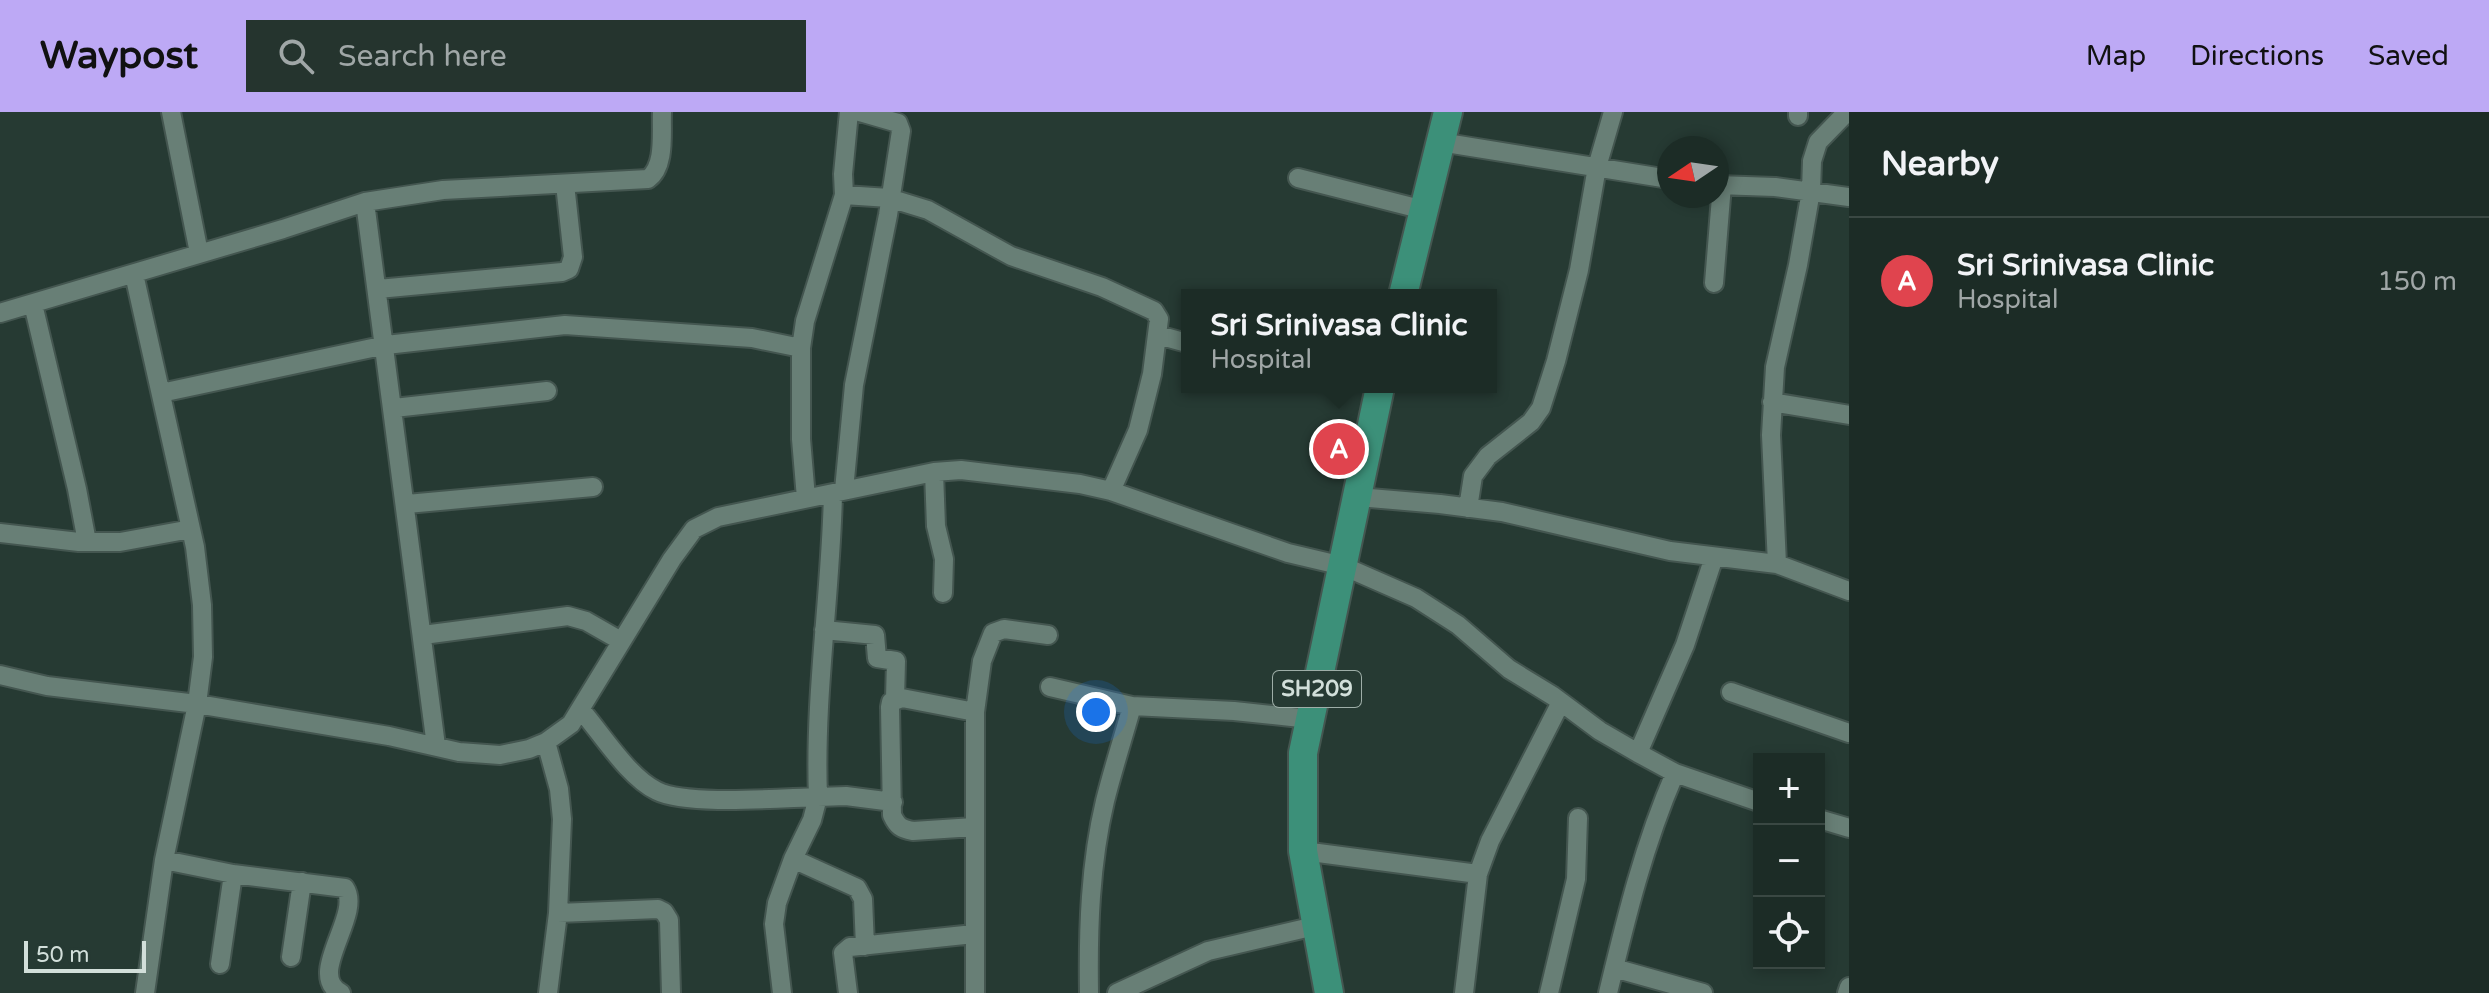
<!DOCTYPE html>
<meta charset="utf-8">
<style>
body{margin:0;font-family:"Varela Round",sans-serif;background:#25342e;color:#f1f3f6}
.controls{position:absolute;right:24px;bottom:24px;display:grid;overflow:hidden;border-radius:0px;box-shadow:0 4px 12px #0003}
.controls button{width:72px;height:72px;display:grid;place-items:center;padding:0;border:0;border-bottom:2px solid #3a4843;background:#1c2c26;color:#f1f3f6;font:40px sans-serif}
.compass{position:absolute;left:1657px;top:24px;width:72px;height:72px;border-radius:50%;background:#1c2c26;box-shadow:0 4px 12px #0003;rotate:257deg}
.scale{position:absolute;left:24px;bottom:20px;width:122px;box-sizing:border-box;padding-left:8px;border:4px solid #d2dfda;border-top:0;font-size:22px;line-height:28px;white-space:nowrap;color:#d2dfda;-webkit-text-stroke:6px #263a33;paint-order:stroke}
.you{position:absolute;left:1096px;top:600px;width:28px;height:28px;margin:-20px;border:6px solid #fff;border-radius:50%;background:#1a73e8;box-shadow:0 0 0 12px #1a73e833}
.badge{display:grid;place-items:center;width:52px;height:52px;border-radius:50%;background:#bda9f5;color:#fff;font-size:26px;font-weight:700}
.pin{position:absolute;translate:-50% -50%;border:4px solid #fff;box-shadow:0 2px 8px #0006}
.popup{position:absolute;left:1181px;top:177px;width:316px;height:104px;box-sizing:border-box;display:grid;place-content:center;border-radius:0px;background:#1c2c26;filter:drop-shadow(0 2px 6px #0005);font-size:26px;white-space:nowrap;color:#a0a7a7}
.popup b{font-size:30px;color:#f1f3f6}
.popup::after{content:'';position:absolute;left:50%;top:100%;margin-left:-16px;border:16px solid transparent;border-top-color:#1c2c26}
.list{margin:0;padding:0;list-style:none}
h2{display:flex;justify-content:space-between;align-items:center;height:104px;margin:0;padding:0 32px;font-size:34px}
h2 small{font-size:26px;font-weight:400;color:#a0a7a7}
.list li{display:grid;grid-template-columns:52px 1fr auto;gap:24px;align-items:center;box-sizing:border-box;height:128px;padding:0 32px;border-top:2px solid #3a4843}
.list b{display:block;font-size:30px;white-space:nowrap}
.list p{margin:0;font-size:26px;white-space:nowrap;color:#a0a7a7}
.list em{font-size:26px;font-style:normal;color:#a0a7a7}
.icon{flex:none;width:44px;height:44px;fill:none;stroke:currentColor;stroke-width:2;stroke-linecap:round;stroke-linejoin:round}
.map{position:relative;flex:none;width:1849px;height:881px;overflow:hidden}
header{display:flex;align-items:center;gap:48px;box-sizing:border-box;height:112px;padding:0 40px;background:#bda9f5;color:#111}
header strong{font-size:38px}
nav{display:flex;gap:44px;margin-inline-start:auto;font-size:28px}
.search{width:560px;height:72px;background:#25342e;display:flex;align-items:center;gap:20px;box-sizing:border-box;padding:0 28px;border-radius:0px;color:#a0a7a7;font-size:30px}
main{display:flex}
aside{flex:1;background:#1c2c26}
.map>svg:first-child{display:block}
</style>
<header>
<strong>Waypost</strong>
<div class="search"><svg class="icon" aria-label="search" viewBox="0 0 24 24"><circle cx="10" cy="10" r="6"/><path d="M15 15l6 6"/></svg>Search here</div>
<nav><a>Map</a><a>Directions</a><a>Saved</a></nav>
</header>
<main>
<div class="map">
<svg width="1849" height="881" viewBox="0 0 1849 881">
<rect width="100%" height="100%" fill="#263a33"/>
<g fill="none" stroke-linecap="round" stroke-linejoin="round">
<defs>
<path id="minor" d="M 171,0 L 199,141
M 1798,0 L 1798,4
M 1440,30 L 1669,67
M 1298,66 L 1424,98
M 1717,73 L 1775,75 L 1849,85
M 844,83 L 889,86 L 928,98 L 1011,144 L 1102,175 L 1154,199 L 1159,207 L 1152,262 L 1138,318 L 1111,379
M 365,90 L 436,634
M 134,162 L 195,435 L 202,493 L 203,545 L 197,592 L 164,748 L 145,881
M 1714,171 L 1722,73
M 378,177 L 562,160 L 569,157 L 573,145 L 565,72
M 33,192 L 77,377 L 87,430
M 0,201 L 283,117 L 365,90 L 443,78 L 648,67 C 666,54 661,20 662,0
M 1158,223 L 1187,231
M 161,281 L 386,233 L 565,213 L 752,226 L 801,236
M 1772,290 L 1849,303
M 394,296 L 547,279
M 934,360 L 936,414 L 944,447 L 943,481
M 844,378 L 854,273 L 888,103 L 901,19 L 898,11 L 860,0
M 1358,385 L 1440,392 L 1502,400 L 1670,439 L 1777,452 L 1849,479
M 806,386 L 801,327 L 801,236 L 805,209 L 844,83 L 843,62 L 849,0
M 407,392 L 593,375
M 1468,396 L 1473,364 L 1488,344 L 1531,310 L 1541,296 L 1556,249 L 1579,158 L 1597,55 L 1613,0
M 0,421 L 79,430 L 120,430 L 191,417
M 1777,452 L 1771,323 L 1775,255 L 1798,153 L 1811,79 L 1812,49 L 1818,30 L 1847,0
M 824,518 L 875,523 L 877,546 L 896,549 L 895,587
M 423,523 L 568,504 L 586,509 L 621,529
M 0,563 L 47,574 L 197,592 L 389,624 L 459,640 L 500,643 L 529,637 L 546,630 L 571,612 L 672,447 L 694,417 L 718,405 L 934,360 L 961,358 L 1080,372 L 1111,379 L 1288,441 L 1343,454 L 1416,486 L 1458,513 L 1509,557 L 1553,584 L 1600,619 L 1638,641 L 1675,661 L 1759,690
M 1050,575 L 1132,594 L 1234,599 L 1310,607
M 1731,580 L 1849,621
M 581,598 C 602,622 628,665 657,679 C 687,694 781,686 818,685 C 814,583 831,482 833,381
M 546,630 L 559,677 L 562,707 L 558,801 L 548,881
M 1638,641 L 1685,533 L 1714,445
M 1819,707 L 1849,716
M 974,715 L 913,719 C 901,717 897,714 892,703 L 890,595 L 891,590 L 902,586 L 975,600
M 1303,739 L 1478,762
M 164,748 L 233,762 L 345,776 C 363,803 305,863 341,881
M 558,801 L 658,797 L 664,800 L 669,808 L 671,881
M 865,834 L 863,787 L 857,776 L 793,747 L 812,708 L 818,685 L 846,684 L 893,690
M 291,845 L 302,770
M 220,852 L 233,762
M 1614,856 L 1703,881
M 782,881 L 774,812 L 777,791 L 793,747
M 848,881 L 843,841 L 850,835 L 974,822
M 975,881 L 975,600 L 982,549 L 993,521 L 1004,517 L 1048,523
M 1089,881 C 1088,817 1090,752 1105,689 C 1113,657 1123,626 1132,594
M 1117,881 L 1208,839 L 1315,814
M 1464,881 L 1478,762 L 1490,729 L 1561,590
M 1549,881 L 1576,767 L 1578,706
M 1608,881 C 1626,806 1644,732 1675,661
M 1847,881 L 1849,875"/>
<path id="primary" d="M 1403,183 L 1448,0
M 1329,881 L 1303,739 L 1303,641 L 1380,275"/>
</defs>
<use href="#minor" stroke="#445650" stroke-width="22"/>
<use href="#primary" stroke="#445650" stroke-width="32"/>
<use href="#minor" stroke="#687f76" stroke-width="18"/>
<use href="#primary" stroke="#3c9079" stroke-width="28"/>
</g>
<g text-anchor="middle" dominant-baseline="central" stroke-width="7" stroke-linejoin="round" paint-order="stroke">
<rect fill="#263a33" stroke="#9eaea8" stroke-width="2" x="1273" y="559" width="88" height="36" rx="6"/>
<g font-size="22" font-weight="bold" fill="#d2dfda">
<text x="1317" y="577">SH209</text>
</g>
</g>
</svg>
<div class="controls">
<button>+</button>
<button>−</button>
<button><svg class="icon" aria-label="locate" viewBox="0 0 24 24"><circle cx="12" cy="12" r="6"/><path d="M12 2v4M12 18v4M2 12h4M18 12h4"/></svg></button>
</div>
<svg class="compass" viewBox="-18 -18 36 36"><path d="M0-13l5 13h-10z" fill="#e53935"/><path d="M0 13l5-13h-10z" fill="#a0a7a7"/></svg>
<div class="scale">50 m</div>
<div class="you"></div>
<div class="pin badge" style="left:1339px;top:337px;background:#e0444e">A</div>
<div class="popup"><b>Sri Srinivasa Clinic</b>Hospital</div>
</div>
<aside>
<h2>Nearby<small></small></h2>
<ul class="list">
<li><span class="badge" style="background:#e0444e">A</span><div><b>Sri Srinivasa Clinic</b><p>Hospital</p></div><em>150 m</em></li>
</ul>
</aside>
</main>
